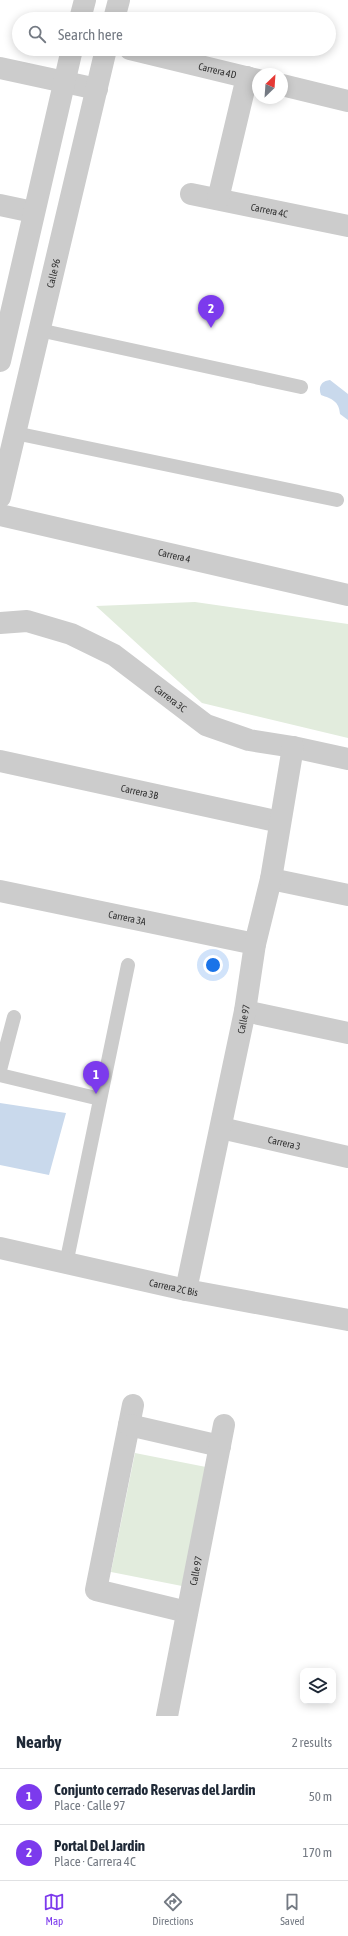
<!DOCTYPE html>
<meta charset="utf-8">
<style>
body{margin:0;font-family:"Asap Condensed",sans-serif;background:#f6f6f7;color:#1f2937}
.controls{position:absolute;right:12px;bottom:12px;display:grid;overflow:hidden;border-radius:8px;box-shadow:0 2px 10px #0003}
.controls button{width:36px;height:36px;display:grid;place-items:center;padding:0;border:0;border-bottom:1px solid #e0e1e3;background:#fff;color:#1f2937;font:20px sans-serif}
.compass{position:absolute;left:252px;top:68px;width:36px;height:36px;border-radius:50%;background:#fff;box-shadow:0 2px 10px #0003;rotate:25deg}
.you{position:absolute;left:213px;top:965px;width:14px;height:14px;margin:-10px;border:3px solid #fff;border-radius:50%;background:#1a73e8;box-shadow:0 0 0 6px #1a73e833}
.badge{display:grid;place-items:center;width:26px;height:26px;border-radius:50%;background:#7c3aed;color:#fff;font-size:13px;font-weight:700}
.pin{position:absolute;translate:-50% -33px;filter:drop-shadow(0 1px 2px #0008)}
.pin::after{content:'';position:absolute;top:21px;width:14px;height:12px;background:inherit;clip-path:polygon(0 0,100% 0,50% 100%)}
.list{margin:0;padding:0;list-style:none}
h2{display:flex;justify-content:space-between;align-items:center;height:52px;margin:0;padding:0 16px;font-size:17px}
h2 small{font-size:13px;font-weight:400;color:#747a83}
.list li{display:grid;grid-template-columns:26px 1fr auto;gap:12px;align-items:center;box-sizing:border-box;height:56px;padding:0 16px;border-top:1px solid #e0e1e3}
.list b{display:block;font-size:15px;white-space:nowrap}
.list p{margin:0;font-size:13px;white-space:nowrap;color:#747a83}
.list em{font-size:13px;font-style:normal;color:#747a83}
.icon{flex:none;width:22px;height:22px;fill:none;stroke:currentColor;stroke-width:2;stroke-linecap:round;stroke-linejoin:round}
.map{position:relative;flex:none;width:348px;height:1716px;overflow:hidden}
.search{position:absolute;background:#fff;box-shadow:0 2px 10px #0003;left:12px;right:12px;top:12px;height:44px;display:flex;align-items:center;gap:10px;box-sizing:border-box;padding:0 14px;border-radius:22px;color:#747a83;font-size:15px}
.sheet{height:164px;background:#fff}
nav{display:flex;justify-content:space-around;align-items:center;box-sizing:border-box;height:56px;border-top:1px solid #e0e1e3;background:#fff;font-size:11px;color:#747a83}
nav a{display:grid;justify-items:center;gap:2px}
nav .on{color:#7c3aed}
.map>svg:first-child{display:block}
</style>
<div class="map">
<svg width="348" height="1716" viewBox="0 0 348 1716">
<rect width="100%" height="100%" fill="#fff"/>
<path fill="#e2ecdd" d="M 195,602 L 348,624 L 348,738 L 202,703 L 96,606 Z
M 135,1453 L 206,1467 L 182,1586 L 111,1572 Z"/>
<path fill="#c9d9ec" d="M 330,380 L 348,394 L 348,420 L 340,414 C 339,401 332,399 321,395 C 318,387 321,381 330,380 Z
M 0,1103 L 66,1113 L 49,1175 L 0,1165 Z"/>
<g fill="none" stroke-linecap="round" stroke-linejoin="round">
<path stroke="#ccc" stroke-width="14" d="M 39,330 L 301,387
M 15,433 L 337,500
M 0,1070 L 14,1017
M 0,1075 L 100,1099
M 66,1264 L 128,965"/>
<g stroke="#ccc" stroke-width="22">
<path d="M 80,19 L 85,0"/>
<path d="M 114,19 L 119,0"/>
<path id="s1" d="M 130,49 L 258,80"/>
<path d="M 0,68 L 97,89"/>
<path d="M 282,85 L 348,101"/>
<path id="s2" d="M 191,194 L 348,226"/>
<path d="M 218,199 L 247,77"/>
<path d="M 0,205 L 33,212"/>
<path d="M 0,361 L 72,49"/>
<path id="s3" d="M 0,497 L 106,49"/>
<path id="s4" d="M 0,515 L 348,595"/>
<path id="s5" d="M 0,623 L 27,621 L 71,634 L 114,655 L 206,725 L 249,740 L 293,747 L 348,759"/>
<path id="s6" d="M 0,761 L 280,822"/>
<path d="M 271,879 L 348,895"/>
<path id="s7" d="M 0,891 L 255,944"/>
<path d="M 245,1011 L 348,1033"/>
<path id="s8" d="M 221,1128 L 348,1157"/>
<path id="s9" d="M 0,1248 L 186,1290 L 348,1320"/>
<path id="s10" d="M 186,1290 L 245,1011 L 255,944 L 271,879 L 293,747"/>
<path d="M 133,1405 L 96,1590 L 187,1612"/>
<path d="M 129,1425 L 220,1446"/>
<path id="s11" d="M 167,1716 L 224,1425"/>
</g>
</g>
<g text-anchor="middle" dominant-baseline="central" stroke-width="4" stroke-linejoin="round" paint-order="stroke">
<g font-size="10" fill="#2f2f2f" stroke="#fff">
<text stroke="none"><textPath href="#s1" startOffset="90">Carrera 4D</textPath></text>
<text stroke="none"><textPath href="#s2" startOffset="80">Carrera 4C</textPath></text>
<text stroke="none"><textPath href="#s3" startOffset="230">Calle 96</textPath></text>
<text stroke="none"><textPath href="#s4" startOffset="179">Carrera 4</textPath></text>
<text stroke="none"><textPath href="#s5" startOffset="192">Carrera 3C</textPath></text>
<text stroke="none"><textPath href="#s6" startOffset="143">Carrera 3B</textPath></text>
<text stroke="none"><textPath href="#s7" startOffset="130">Carrera 3A</textPath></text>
<text stroke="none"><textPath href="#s10" startOffset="277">Calle 97</textPath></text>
<text stroke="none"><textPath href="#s8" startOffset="65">Carrera 3</textPath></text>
<text stroke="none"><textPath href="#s9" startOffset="178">Carrera 2C Bis</textPath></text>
<text stroke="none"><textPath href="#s11" startOffset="148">Calle 97</textPath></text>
</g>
</g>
</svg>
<div class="controls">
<button><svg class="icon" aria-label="layers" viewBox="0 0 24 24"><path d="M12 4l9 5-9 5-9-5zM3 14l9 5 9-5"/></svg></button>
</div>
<svg class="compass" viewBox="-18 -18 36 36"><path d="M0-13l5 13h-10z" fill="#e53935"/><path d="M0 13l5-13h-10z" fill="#747a83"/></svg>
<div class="you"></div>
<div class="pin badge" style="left:96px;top:1094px">1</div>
<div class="pin badge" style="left:211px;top:328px">2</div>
<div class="search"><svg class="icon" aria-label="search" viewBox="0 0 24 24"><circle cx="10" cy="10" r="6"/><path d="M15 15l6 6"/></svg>Search here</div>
</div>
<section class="sheet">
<h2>Nearby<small>2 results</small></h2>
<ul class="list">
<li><span class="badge">1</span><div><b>Conjunto cerrado Reservas del Jardin</b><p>Place · Calle 97</p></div><em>50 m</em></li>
<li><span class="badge">2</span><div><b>Portal Del Jardin</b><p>Place · Carrera 4C</p></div><em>170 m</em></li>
</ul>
</section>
<nav>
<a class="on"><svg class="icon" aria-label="map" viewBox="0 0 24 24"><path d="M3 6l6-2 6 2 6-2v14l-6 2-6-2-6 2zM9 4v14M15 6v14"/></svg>Map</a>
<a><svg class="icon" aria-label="directions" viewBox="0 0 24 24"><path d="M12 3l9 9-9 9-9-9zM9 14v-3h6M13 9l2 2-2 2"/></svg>Directions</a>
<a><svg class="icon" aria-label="saved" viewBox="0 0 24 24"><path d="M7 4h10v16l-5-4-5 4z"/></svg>Saved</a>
</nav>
